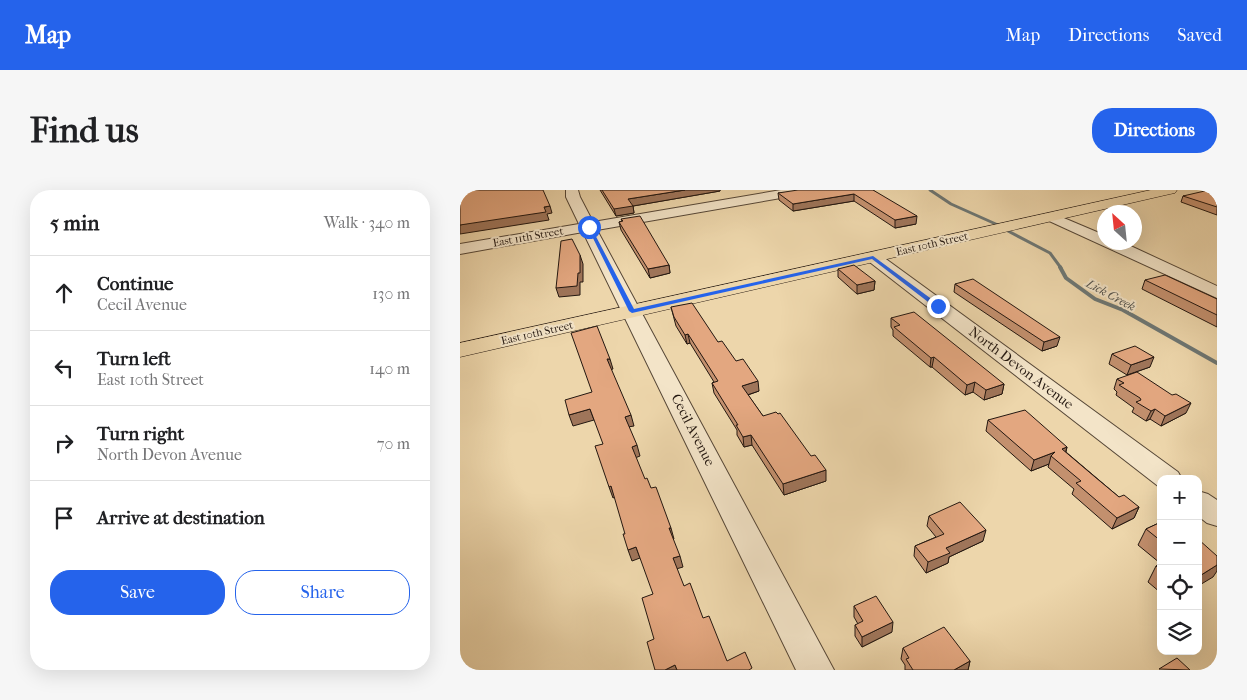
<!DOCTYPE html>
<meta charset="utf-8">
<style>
body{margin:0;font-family:"IM FELL French Canon",serif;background:#f6f6f6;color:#202124}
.controls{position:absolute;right:15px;bottom:15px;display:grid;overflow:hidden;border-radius:10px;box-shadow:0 5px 20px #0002}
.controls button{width:45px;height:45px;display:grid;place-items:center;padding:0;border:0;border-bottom:1px solid #e0e0e0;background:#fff;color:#202124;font:25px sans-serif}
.compass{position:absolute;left:637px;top:15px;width:45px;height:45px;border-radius:50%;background:#fff;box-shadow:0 5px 20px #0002;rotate:333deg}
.stop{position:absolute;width:15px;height:15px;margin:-11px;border:4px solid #2563eb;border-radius:50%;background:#fff}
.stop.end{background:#2563eb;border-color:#fff;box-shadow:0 1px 5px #0008}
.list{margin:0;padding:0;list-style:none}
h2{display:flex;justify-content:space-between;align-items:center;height:65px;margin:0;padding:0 20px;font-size:21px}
h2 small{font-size:16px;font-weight:400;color:#757577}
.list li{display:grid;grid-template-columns:32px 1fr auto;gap:15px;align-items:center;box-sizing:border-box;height:75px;padding:0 20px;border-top:1px solid #e0e0e0}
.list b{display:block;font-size:19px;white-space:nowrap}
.list p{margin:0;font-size:16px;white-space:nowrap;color:#757577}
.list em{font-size:16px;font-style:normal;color:#757577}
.actions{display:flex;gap:10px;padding:15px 20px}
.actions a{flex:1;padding:11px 0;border:1px solid #2563eb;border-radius:20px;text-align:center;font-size:18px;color:#2563eb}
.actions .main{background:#2563eb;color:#fff}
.icon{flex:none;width:28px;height:28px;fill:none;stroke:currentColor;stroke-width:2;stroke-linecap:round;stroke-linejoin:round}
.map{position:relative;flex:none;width:757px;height:480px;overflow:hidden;border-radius:20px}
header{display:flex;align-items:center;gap:30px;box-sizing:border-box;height:70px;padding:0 25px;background:#2563eb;color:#fff}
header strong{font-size:24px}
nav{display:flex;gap:28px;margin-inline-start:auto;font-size:18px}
.intro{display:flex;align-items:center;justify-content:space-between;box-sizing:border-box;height:120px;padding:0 30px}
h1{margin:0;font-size:35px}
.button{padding:12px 22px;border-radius:20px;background:#2563eb;color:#fff;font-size:18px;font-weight:700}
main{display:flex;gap:30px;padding:0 30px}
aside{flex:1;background:#fff;border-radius:20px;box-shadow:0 5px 20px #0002}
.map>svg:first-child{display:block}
</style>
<header>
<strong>Map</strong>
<nav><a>Map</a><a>Directions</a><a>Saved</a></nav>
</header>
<div class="intro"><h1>Find us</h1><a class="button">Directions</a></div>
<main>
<aside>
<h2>5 min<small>Walk · 340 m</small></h2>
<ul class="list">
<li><svg class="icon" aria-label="ahead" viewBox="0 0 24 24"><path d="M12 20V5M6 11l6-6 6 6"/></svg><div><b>Continue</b><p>Cecil Avenue</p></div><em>130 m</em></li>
<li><svg class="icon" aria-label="left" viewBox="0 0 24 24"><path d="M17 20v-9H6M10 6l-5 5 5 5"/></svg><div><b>Turn left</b><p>East 10th Street</p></div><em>140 m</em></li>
<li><svg class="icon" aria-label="right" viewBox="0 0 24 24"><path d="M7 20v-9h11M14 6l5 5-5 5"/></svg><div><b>Turn right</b><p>North Devon Avenue</p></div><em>70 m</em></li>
<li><svg class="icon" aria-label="arrive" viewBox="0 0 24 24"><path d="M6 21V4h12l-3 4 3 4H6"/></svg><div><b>Arrive at destination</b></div></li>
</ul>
<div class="actions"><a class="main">Save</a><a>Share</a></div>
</aside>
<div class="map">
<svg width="757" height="480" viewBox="0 0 757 480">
<rect width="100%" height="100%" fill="#edd6ab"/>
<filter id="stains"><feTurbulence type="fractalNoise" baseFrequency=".004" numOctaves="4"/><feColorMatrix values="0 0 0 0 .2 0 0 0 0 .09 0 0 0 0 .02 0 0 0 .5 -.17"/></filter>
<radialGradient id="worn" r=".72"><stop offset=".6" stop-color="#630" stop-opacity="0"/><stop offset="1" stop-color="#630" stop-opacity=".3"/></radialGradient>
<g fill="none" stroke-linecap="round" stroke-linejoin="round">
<path stroke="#6d7673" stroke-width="3" d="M 470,0 L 491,14 L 538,35
M 548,41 L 590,63 L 601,78"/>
<path stroke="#6d7673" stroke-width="4" d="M 600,77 L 606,88 L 635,109 L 663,120 L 757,173"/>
<defs>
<path id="minor" d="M 106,0 L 118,0 L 120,7 L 133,32 L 321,0 L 350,0 L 344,4 L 137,40 L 374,480 L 336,480 L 123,42 L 0,64 L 0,54 L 119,34 L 106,7 Z
M 592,23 L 644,45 L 644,52 L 662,52 L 757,96 L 757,108 L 587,30 L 585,27 L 587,24 Z
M 413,62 L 419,64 L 718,282 L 722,289 L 701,289 L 701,297 L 698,296 L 407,70 L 405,67 L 407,64 Z
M 738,301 L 748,304 L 757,310 L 757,336 L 747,333 L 738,326 Z"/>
<path id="major" d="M 691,0 L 717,0 L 715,3 L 710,4 L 0,167 L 0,153 Z"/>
</defs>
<use href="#minor" stroke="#564737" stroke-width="2"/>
<use href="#major" stroke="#231710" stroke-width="1"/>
<use href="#minor" fill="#f3e4c8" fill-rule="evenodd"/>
<use href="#major" fill="#edd6ab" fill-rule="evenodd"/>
</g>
<path fill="#c3906e" stroke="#231710" d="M 140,0 L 260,0 L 260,1 L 173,16 L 174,23 L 156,26 Z
M 413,0 L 456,34 L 435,38 L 394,11 L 333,21 L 319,10 L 318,3 Z
M 757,2 L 757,25 L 721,12 L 723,6 Z
M 161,29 L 209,75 L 210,83 L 190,88 L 161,40 L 159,32 L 162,31 Z
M 378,79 L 415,91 L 414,100 L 397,104 L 378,87 Z
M 685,90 L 757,109 L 757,137 L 682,99 Z
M 495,94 L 597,156 L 582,161 L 494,102 Z
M 211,117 L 258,152 L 299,201 L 288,205 L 303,226 L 366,291 L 324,305 L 292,255 L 284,257 L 277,245 L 277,240 L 254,203 L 252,193 L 254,192 L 230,153 L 227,154 L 216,136 Z
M 431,128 L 544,194 L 542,204 L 524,210 L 513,202 L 505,205 L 472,177 L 470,177 L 433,146 L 433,140 L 431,137 Z
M 652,164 L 690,177 L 667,185 L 649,174 Z
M 657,189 L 726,223 L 701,236 L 690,229 L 686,231 L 672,222 L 674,218 L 656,205 L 657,202 L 654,199 Z
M 528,230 L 607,257 L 606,262 L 659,307 L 679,317 L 674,328 L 652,339 L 612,304 L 614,299 L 588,277 L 589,274 L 571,281 L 526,241 Z
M 469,326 L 523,351 L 489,367 L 488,373 L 466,383 L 454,366 L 455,356 L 476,347 L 467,336 Z
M 701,332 L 701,403 L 688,392 L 696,376 L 700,373 L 678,355 L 686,339 Z
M 394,416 L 432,442 L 402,457 L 395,446 L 395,435 L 398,434 L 394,427 Z
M 443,458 L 510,471 L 508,480 L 445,480 L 445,475 L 441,469 Z"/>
<path fill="#9f755a" stroke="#231710" d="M 225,0 L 260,0 L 260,1 L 173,16 L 174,23 L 156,26 L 154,19 L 168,9 Z
M 394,4 L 394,11 L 333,21 L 333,14 Z
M 90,16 L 92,23 L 87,24 L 89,30 L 0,44 L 0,35 Z
M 457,26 L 456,34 L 435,38 L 435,30 Z
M 120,65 L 123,74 L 123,92 L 120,92 L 120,105 L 99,107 L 96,98 Z
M 209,75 L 210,83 L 190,88 L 188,79 Z
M 415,91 L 414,100 L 397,104 L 397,95 Z
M 228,144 L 230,153 L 227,154 L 225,145 Z
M 600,147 L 597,156 L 582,161 L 584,152 Z
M 474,167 L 472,177 L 470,177 L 471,168 Z
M 694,167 L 690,177 L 667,185 L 671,175 Z
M 147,169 L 150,169 L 153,179 L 150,180 Z
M 298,191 L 299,201 L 284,206 L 282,196 Z
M 515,192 L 513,202 L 505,205 L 507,195 Z
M 544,194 L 542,204 L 524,210 L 526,200 Z
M 731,213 L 726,223 L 701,236 L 705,226 Z
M 130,219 L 134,230 L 113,236 L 109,225 Z
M 695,219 L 690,229 L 686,231 L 691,221 Z
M 171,225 L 174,236 L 168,237 L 165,227 Z
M 291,245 L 292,255 L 284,257 L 283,247 Z
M 177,255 L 180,266 L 175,268 L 172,257 Z
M 607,257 L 604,267 L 602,259 Z
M 595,262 L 591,266 L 589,274 L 571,281 L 574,270 Z
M 366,280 L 366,291 L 324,305 L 323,294 Z
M 151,296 L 155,307 L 153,308 L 149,297 Z
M 679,317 L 674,328 L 652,339 L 657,328 Z
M 209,338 L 211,338 L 214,349 L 212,349 Z
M 526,340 L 523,351 L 489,367 L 488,373 L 466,383 L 468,372 L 486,358 Z
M 176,357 L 180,368 L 172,371 L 168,360 Z
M 220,366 L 223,377 L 216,379 L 213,368 Z
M 757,375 L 757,381 L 753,387 L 738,396 L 738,387 Z
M 433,432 L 432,442 L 402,457 L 402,447 Z
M 510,471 L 508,480 L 494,480 Z
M 215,475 L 217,480 L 205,480 Z"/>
<path fill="#e3a780" stroke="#231710" d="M 0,0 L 83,0 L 90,16 L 84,17 L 86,22 L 0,35 Z
M 142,0 L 225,0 L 168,9 L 173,16 L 154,19 Z
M 338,0 L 413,0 L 457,26 L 435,30 L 394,4 L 333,14 L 318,3 Z
M 749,0 L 757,2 L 757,17 L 723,6 Z
M 180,26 L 209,75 L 188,79 L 159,32 L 163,31 L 161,29 Z
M 112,49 L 120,65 L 120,83 L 118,83 L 117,96 L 96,98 L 101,51 Z
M 394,75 L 415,91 L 397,95 L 378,79 Z
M 705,85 L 757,109 L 757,125 L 685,90 Z
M 513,89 L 600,147 L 584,152 L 495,94 Z
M 232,113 L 258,152 L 262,151 L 276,171 L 283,169 L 298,191 L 282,196 L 303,226 L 316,222 L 318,224 L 320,223 L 351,266 L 355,265 L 366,280 L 323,294 L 291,245 L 283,247 L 276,235 L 278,235 L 252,193 L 258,191 L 228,144 L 225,145 L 214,127 L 211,117 Z
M 454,122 L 544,194 L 526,200 L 515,192 L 507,195 L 474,167 L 471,168 L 434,137 L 440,135 L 431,128 Z
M 137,136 L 150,169 L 147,169 L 171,225 L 165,227 L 177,255 L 172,257 L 185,289 L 187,288 L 191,298 L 196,297 L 211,338 L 209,338 L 220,366 L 213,368 L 224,396 L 230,393 L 243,428 L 249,426 L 267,471 L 285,462 L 292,478 L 289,480 L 217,480 L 215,475 L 205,480 L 195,480 L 187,452 L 194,449 L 182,408 L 193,404 L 176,357 L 168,360 L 163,344 L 165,344 L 151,296 L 149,297 L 135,256 L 143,254 L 130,219 L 109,225 L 105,210 L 132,202 L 111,143 Z
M 675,156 L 694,167 L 671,175 L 652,164 Z
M 677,182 L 712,205 L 716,204 L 731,213 L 705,226 L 695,219 L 691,221 L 676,212 L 681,210 L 680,208 L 659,195 L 664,193 L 657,189 Z
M 565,220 L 607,257 L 602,259 L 635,287 L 659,307 L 664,305 L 679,317 L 657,328 L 616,293 L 621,291 L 591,266 L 595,262 L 574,270 L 528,230 Z
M 500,312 L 526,340 L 486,358 L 490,363 L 468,372 L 455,356 L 484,344 L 469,326 Z
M 701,332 L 701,351 L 686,339 Z
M 738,349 L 757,366 L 757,375 L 738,387 Z
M 701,374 L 701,380 L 696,376 Z
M 416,406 L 433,432 L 402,447 L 395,435 L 403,431 L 394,416 Z
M 484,437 L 510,471 L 494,480 L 453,480 L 446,469 L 449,468 L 443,458 Z
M 717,468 L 730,480 L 699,479 Z"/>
<path fill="#2563eb" d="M 127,36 L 131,37 L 174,119 L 413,66 L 481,116 L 476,118 L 412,69 L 172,123 L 169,121 Z"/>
<g text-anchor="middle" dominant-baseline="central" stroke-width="4" stroke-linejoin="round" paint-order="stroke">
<g font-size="11" fill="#231710" stroke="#f3e4c8">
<text transform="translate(68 47) rotate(-10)">East 11th Street</text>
<text transform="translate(472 54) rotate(-13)">East 10th Street</text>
<text transform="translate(77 143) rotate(-13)">East 10th Street</text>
</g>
<g font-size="12" font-style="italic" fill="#4e4f4a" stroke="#f3e4c8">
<text transform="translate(651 105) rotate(28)">Lick Creek</text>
</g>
<g font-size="14" fill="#231710" stroke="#f3e4c8">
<text transform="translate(561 178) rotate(37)">North Devon Avenue</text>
<text transform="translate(233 240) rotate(63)">Cecil Avenue</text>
</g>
</g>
<rect width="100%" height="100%" filter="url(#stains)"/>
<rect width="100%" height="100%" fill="url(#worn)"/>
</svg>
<div class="controls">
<button>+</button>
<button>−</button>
<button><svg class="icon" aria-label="locate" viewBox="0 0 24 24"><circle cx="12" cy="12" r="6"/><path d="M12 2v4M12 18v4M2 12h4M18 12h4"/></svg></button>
<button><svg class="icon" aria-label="layers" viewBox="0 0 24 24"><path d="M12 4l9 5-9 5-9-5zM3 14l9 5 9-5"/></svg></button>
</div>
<svg class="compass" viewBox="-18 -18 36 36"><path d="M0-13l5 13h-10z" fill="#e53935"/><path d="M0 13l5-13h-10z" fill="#757577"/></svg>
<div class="stop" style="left:129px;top:37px"></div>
<div class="stop end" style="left:478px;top:116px"></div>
</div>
</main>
